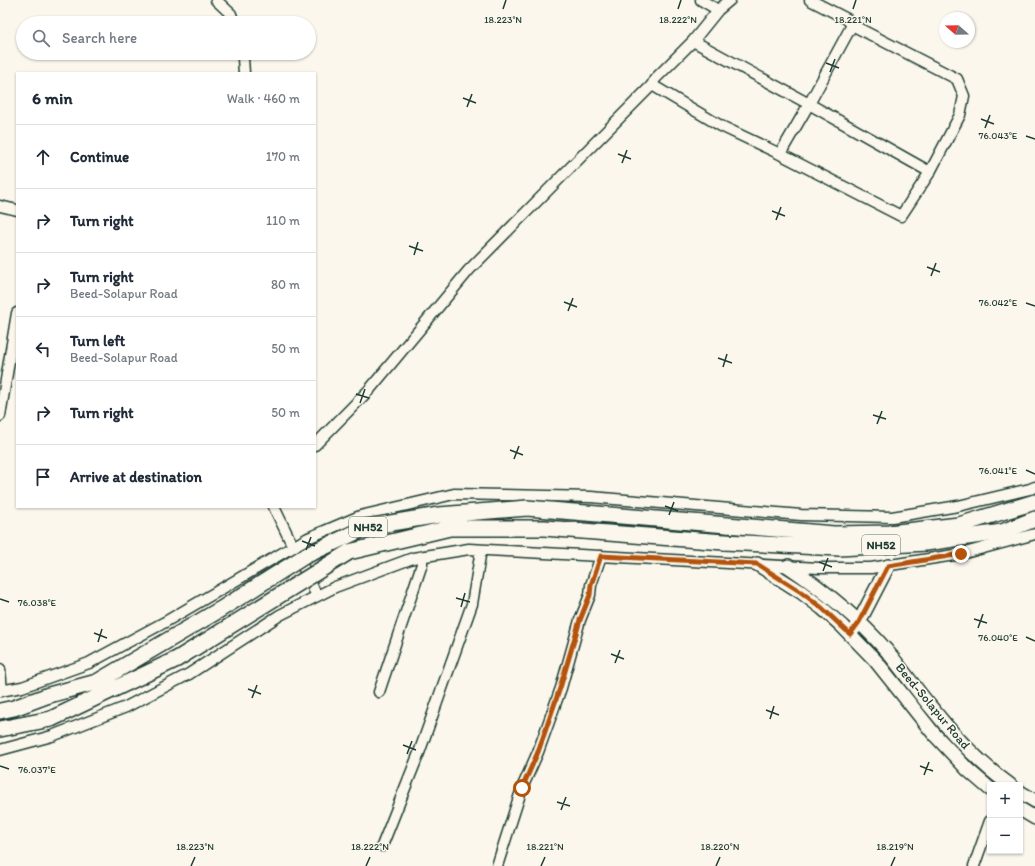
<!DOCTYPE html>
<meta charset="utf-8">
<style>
body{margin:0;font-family:Itim,sans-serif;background:#f2f2f3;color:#1f2937}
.controls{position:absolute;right:12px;bottom:12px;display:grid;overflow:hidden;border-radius:0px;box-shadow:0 1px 3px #0004}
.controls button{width:36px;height:36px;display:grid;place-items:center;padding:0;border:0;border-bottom:1px solid #e0e1e3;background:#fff;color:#1f2937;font:20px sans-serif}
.compass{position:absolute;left:939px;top:12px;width:36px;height:36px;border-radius:50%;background:#fff;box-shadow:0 1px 3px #0004;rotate:290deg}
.stop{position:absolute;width:12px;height:12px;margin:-9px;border:3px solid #b45309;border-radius:50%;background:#fff}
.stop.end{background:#b45309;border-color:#fff;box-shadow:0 1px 4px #0008}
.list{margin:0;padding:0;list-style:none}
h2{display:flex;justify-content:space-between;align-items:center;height:52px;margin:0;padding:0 16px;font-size:17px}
h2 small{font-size:13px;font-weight:400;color:#747a83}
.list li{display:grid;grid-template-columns:26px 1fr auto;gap:12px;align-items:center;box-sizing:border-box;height:64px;padding:0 16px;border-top:1px solid #e0e1e3}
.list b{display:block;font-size:15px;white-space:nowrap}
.list p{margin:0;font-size:13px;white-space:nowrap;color:#747a83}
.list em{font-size:13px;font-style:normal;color:#747a83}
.icon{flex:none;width:22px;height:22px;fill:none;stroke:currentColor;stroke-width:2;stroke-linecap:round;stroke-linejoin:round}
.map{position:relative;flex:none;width:1035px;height:866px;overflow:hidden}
.search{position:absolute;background:#fff;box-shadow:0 1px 3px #0004;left:16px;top:16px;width:300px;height:44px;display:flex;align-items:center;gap:10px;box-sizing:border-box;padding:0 14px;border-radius:22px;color:#747a83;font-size:15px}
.panel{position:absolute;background:#fff;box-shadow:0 1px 3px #0004;left:16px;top:72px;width:300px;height:436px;border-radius:0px}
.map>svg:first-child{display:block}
</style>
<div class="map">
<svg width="1035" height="866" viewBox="0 0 1035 866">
<rect width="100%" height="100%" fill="#fbf7ec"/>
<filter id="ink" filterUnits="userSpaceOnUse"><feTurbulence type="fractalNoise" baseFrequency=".025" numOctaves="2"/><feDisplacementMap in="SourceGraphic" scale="8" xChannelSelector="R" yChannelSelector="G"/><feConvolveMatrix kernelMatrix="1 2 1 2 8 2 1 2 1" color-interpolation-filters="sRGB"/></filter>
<g filter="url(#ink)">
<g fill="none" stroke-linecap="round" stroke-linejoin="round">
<defs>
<path id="minor" d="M 216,0 L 231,14 L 234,23
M 701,0 L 718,10
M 693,41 L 809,104 L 930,172
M 242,53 L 243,58 L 244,73
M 652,85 L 721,126 L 780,154 L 901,216 L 930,172 L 960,115 L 964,96 L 957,79 L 852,25 L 847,19 L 810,0
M 780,154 L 809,104 L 852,25
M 0,206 L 17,210
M 0,416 L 17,313
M 315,445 L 370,389 L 469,270 L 652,85 L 655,79 L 693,41 L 718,10 L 730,0
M 274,507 L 317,596
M 0,669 L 2,691
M 0,691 L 22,687 L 89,663 L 165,622 L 308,538 L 360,516 L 454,494 L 591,497 L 801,515 L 892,517 L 958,506 L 1030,489 L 1035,487
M 379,692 L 422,564 L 422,557 L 424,556
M 0,750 L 52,736 L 126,707 L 189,674 L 280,615 L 335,587 L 413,558 L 469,549 L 819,568 L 871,568 L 961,554 L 1035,534
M 382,846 L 419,753 L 472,604 L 481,550
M 497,866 L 522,788 L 538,752 L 561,688 L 580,620 L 590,595 L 591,585 L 601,556
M 974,866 L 990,821"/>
<path id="major" d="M 757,564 L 801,592 L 822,608 L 841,625 L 875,660 L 934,734 L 968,770 L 990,789
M 788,566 C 824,590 858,618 887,651 C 902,669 915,688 930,706 C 953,735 979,763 1010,785
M 855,628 L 859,622 L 888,566
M 1020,792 L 1035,801
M 1020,809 L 1035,818"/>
<path id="highway" d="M 727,525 L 834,534 L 889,533 L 959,525 L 1035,502
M 724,542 L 839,548 L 926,543 L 1002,532 L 1035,519
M 0,711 L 14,708 L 49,695
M 0,729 L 51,719"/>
</defs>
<use href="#minor" stroke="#1f3d34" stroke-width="13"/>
<use href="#major" stroke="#1f3d34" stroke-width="16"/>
<use href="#highway" stroke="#1f3d34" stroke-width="18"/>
<use href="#minor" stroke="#fbf7ec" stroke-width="10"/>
<use href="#major" stroke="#fbf7ec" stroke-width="13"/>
<use href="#highway" stroke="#fbf7ec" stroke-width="15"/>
<defs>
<path id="highway-bridge" d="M 49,695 L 97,682 L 221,609 L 305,556 L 367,527 L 439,515 L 527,508 L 727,525
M 51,719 L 177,659 L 349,552 L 450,528 L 544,528 L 724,542"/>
</defs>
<use href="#highway-bridge" stroke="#1f3d34" stroke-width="18" stroke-linecap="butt"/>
<use href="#highway-bridge" stroke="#fbf7ec" stroke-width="15"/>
</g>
</g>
<g fill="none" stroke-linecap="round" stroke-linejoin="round" filter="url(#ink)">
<path stroke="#b45309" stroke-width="5" d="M 522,788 L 538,752 L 560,688 L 580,620 L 590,595 L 591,585 L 601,556 L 757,564 L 801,592 L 822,608 L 850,634 L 859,622 L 888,566 L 961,554"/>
</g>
<path fill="none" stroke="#1f3d34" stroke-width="1.5" d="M 503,9 L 506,0M 678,9 L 681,0M 853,9 L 856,0M 826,63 L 839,68M 830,72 L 835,59M 463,98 L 476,103M 467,107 L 472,94M 981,119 L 994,124M 985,128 L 990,115M 1026,136 L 1035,139M 618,154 L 631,159M 622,163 L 627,150M 772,211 L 785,216M 776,220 L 781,207M 409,246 L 423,251M 414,255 L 418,242M 927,267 L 940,272M 931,276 L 936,263M 564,302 L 577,307M 1026,303 L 1035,306M 568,311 L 573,298M 718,358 L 732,363M 723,367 L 727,354M 356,394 L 369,398M 360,403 L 365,389M 873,415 L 886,419M 877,424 L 882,411M 510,450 L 523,455M 514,459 L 519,446M 1026,470 L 1035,474M 665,506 L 678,511M 669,515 L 674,502M 302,541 L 315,546M 306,550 L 311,537M 819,562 L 832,567M 823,571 L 828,558M 456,598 L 470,602M 0,599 L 9,602M 461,607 L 465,593M 974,619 L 987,623M 978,628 L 983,614M 94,633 L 107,638M 1026,637 L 1035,641M 98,642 L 102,629M 611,654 L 624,659M 615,663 L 620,650M 248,689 L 261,694M 252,698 L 257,685M 766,710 L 779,715M 770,719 L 774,706M 403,745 L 416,750M 407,754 L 412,741M 0,766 L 9,769M 920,766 L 933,771M 924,775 L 929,762M 557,802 L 570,806M 561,810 L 566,797M 191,866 L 195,857M 366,866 L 370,857M 541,866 L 545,857M 716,866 L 720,857M 891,866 L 895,857"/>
<g text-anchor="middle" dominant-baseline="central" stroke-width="3" stroke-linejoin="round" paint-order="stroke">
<g fill="#fbf7ec" stroke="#61756b" stroke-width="1">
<rect x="349" y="517" width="38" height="20" rx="3"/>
<rect x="862" y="535" width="38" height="20" rx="3"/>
</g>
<g font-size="12" font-weight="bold" fill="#1f3d34">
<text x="368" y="527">NH52</text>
<text x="881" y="545">NH52</text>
</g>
<g font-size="13" fill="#1f3d34" stroke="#fbf7ec">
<text transform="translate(933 706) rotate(50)">Beed-Solapur Road</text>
</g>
</g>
<g font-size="10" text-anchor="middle" fill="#1f3d34" stroke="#fbf7ec" stroke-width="3" stroke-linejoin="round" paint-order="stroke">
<text x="503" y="23">18.223°N</text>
<text x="678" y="23">18.222°N</text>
<text x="853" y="23">18.221°N</text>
<text x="998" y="139">76.043°E</text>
<text x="998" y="306">76.042°E</text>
<text x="998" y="474">76.041°E</text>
<text x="37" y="606">76.038°E</text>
<text x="998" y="641">76.040°E</text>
<text x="37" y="773">76.037°E</text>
<text x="195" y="850">18.223°N</text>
<text x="370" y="850">18.222°N</text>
<text x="545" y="850">18.221°N</text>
<text x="720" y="850">18.220°N</text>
<text x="895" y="850">18.219°N</text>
</g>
</svg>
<div class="controls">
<button>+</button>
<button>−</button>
</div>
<svg class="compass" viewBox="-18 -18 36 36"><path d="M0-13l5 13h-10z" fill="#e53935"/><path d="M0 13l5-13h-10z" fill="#747a83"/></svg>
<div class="stop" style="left:522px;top:788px"></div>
<div class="stop end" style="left:961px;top:554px"></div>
<div class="search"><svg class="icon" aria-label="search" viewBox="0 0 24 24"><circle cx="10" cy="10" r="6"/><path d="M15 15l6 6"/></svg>Search here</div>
<section class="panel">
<h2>6 min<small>Walk · 460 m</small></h2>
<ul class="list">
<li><svg class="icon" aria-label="ahead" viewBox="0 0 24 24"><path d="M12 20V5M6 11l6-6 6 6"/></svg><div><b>Continue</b></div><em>170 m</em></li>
<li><svg class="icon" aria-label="right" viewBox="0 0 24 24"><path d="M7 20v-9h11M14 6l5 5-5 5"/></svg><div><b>Turn right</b></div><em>110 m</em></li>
<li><svg class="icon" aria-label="right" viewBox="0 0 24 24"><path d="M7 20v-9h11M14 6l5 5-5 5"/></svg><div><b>Turn right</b><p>Beed-Solapur Road</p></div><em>80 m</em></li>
<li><svg class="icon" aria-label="left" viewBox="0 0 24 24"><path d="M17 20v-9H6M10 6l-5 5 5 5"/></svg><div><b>Turn left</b><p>Beed-Solapur Road</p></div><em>50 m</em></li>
<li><svg class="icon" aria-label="right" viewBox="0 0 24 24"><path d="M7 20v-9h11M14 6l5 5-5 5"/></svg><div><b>Turn right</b></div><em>50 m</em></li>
<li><svg class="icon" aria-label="arrive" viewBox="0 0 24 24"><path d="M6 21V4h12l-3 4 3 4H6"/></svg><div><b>Arrive at destination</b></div></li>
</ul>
</section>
</div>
